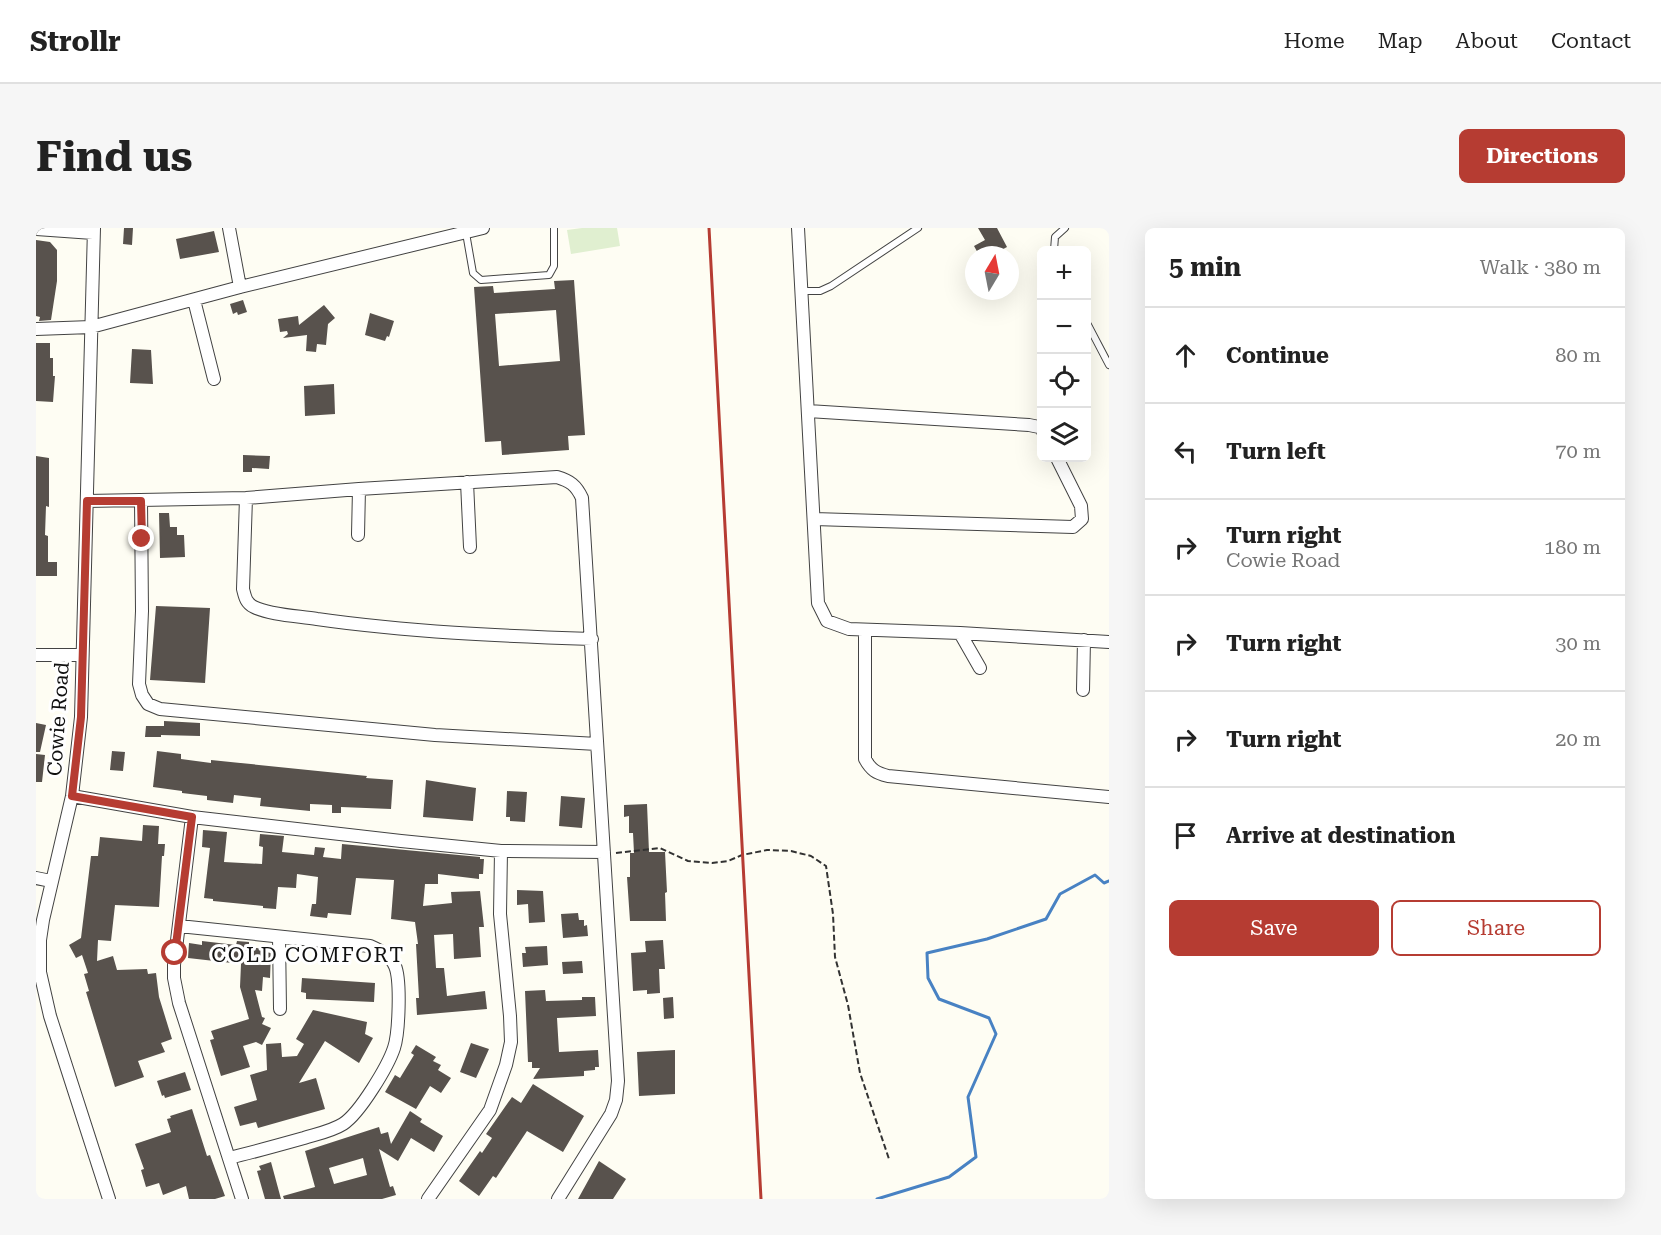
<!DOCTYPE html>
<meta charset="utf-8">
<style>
body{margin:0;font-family:"Roboto Serif",serif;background:#f6f6f6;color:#222}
.controls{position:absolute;right:18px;top:18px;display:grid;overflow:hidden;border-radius:9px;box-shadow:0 6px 24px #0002}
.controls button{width:54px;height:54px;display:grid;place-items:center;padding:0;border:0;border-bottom:2px solid #e0e0e0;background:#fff;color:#222;font:30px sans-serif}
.compass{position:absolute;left:929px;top:18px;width:54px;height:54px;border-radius:50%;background:#fff;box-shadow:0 6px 24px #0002;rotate:10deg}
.stop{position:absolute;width:18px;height:18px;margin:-14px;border:4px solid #b63c32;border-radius:50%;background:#fff}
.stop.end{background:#b63c32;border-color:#fff;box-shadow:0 2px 6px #0008}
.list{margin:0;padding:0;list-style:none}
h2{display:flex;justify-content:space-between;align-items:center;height:78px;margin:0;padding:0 24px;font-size:26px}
h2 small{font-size:20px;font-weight:400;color:#767676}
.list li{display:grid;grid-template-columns:39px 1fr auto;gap:18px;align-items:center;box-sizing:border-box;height:96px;padding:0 24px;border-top:2px solid #e0e0e0}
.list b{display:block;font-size:22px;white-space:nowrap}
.list p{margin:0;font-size:20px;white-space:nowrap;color:#767676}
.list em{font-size:20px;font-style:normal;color:#767676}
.actions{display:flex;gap:12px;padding:18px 24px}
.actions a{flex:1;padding:14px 0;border:2px solid #b63c32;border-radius:9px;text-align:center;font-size:21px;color:#b63c32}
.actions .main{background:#b63c32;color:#fff}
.icon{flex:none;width:33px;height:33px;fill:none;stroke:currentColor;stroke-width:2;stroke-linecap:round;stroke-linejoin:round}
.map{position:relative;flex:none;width:1073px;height:971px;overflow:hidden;border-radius:9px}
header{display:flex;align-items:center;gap:36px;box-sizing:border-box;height:84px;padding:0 30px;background:#fff;border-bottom:2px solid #e0e0e0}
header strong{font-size:28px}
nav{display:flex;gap:33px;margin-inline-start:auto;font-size:21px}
.intro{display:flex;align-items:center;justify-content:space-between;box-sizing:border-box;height:144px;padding:0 36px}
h1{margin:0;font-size:42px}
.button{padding:15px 27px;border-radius:9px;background:#b63c32;color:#fff;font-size:21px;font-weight:700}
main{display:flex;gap:36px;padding:0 36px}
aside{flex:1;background:#fff;border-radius:9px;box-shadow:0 6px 24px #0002}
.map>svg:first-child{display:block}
</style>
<header>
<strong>Strollr</strong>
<nav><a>Home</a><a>Map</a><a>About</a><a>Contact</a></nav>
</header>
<div class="intro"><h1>Find us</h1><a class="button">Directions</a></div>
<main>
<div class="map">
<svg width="1073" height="971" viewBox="0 0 1073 971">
<rect width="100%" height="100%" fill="#fefdf3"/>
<path fill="#e0efd0" d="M 546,0 L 581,0 L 584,18 L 535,26 L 531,2 Z"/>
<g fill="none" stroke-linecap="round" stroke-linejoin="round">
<path stroke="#4882c3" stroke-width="3" d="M 841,971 L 913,949 L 940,929 L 932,869 L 960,806 L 953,790 L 903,771 L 892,750 L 891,725 L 951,711 L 1010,691 L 1024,666 L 1059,647 L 1068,655 L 1073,653"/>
</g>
<path fill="#58524d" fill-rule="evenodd" d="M 88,0 L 97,0 L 96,17 L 87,16 Z
M 942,0 L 961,0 L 971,19 L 956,27 L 943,27 L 938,18 L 949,12 Z
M 178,3 L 183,24 L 144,31 L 140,11 Z
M 0,12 L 14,14 L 21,22 L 21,53 L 15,92 L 3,93 L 4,89 L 0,88 Z
M 538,52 L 549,207 L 532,208 L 533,222 L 466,227 L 465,213 L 449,214 L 438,59 L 457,58 L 458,65 L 519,61 L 518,53 ZM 520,82 L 524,133 L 463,138 L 459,86 Z
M 207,72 L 211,84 L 202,87 L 201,84 L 197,86 L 194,76 Z
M 288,77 L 299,90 L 292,96 L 290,117 L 281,116 L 280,124 L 270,123 L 271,107 L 247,110 L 252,106 L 251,103 L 244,104 L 242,91 L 262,88 L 263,97 Z
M 334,85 L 358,93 L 353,109 L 351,108 L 349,113 L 329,107 Z
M 0,115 L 14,115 L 14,130 L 17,130 L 17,148 L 19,148 L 17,174 L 0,173 Z
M 96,121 L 115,122 L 117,156 L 94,155 Z
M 298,156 L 299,186 L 269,188 L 268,158 Z
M 207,227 L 234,228 L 233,241 L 216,240 L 216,244 L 207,244 Z
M 0,228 L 13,230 L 13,279 L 10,278 L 9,307 L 12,308 L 12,334 L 21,334 L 21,348 L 0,348 Z
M 123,285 L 133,285 L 134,299 L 141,299 L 141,307 L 148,307 L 149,329 L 124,330 Z
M 120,378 L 174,380 L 169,455 L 114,452 Z
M 128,493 L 164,495 L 164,508 L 125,507 L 125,509 L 109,509 L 110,498 L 128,498 Z
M 0,495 L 10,497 L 4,524 L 0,524 Z
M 76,523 L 89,524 L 87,543 L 74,542 Z
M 121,523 L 145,526 L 145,531 L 175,535 L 175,532 L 331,548 L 330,550 L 357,552 L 355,581 L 305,579 L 305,585 L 296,585 L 296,577 L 274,576 L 274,583 L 224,578 L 225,570 L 198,567 L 197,575 L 171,572 L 171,568 L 146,565 L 146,563 L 117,559 Z
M 0,526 L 9,527 L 6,554 L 0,554 Z
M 390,552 L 440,560 L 437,593 L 387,589 Z
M 471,563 L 491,564 L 489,594 L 474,593 L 474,589 L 470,589 Z
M 525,568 L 549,570 L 546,600 L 523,598 Z
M 611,576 L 613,624 L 629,624 L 631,664 L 629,665 L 630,693 L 594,693 L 591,649 L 594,649 L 594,625 L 598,625 L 597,605 L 593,605 L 593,588 L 588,589 L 588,577 Z
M 107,597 L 123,598 L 122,616 L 129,616 L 128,628 L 126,628 L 123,679 L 79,677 L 75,713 L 62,712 L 61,733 L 77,728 L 81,742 L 111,741 L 112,746 L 120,745 L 123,769 L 136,811 L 125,815 L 129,824 L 102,833 L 108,849 L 79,859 L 50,764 L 53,763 L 48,746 L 52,745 L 46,727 L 40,730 L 33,717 L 45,710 L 55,628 L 62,628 L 64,609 L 106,613 Z
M 167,602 L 191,604 L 188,634 L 226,636 L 227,619 L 223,618 L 224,606 L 248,608 L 246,624 L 278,627 L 279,619 L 289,620 L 287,629 L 305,631 L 306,616 L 444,629 L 444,631 L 448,631 L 447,646 L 443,646 L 443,651 L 402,646 L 402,656 L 389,656 L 387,678 L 416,675 L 415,664 L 444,663 L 448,699 L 443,699 L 445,729 L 418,731 L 417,706 L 398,707 L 400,740 L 408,740 L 411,768 L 449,763 L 451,781 L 381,787 L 380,770 L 383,770 L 380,716 L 382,716 L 379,694 L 355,691 L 358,652 L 320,650 L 315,687 L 292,685 L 291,690 L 274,688 L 276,676 L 280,676 L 282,649 L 261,646 L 260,660 L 242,659 L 240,681 L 227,680 L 227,678 L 177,673 L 177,671 L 168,670 L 174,620 L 166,619 Z
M 481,662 L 507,663 L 509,694 L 493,695 L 492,676 L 481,677 Z
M 542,685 L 543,692 L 548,692 L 548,698 L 551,697 L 552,708 L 527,710 L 525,686 Z
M 627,712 L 629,741 L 623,741 L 624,765 L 611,766 L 611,762 L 597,763 L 595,725 L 610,724 L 609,713 Z
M 166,713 L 200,717 L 201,713 L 213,714 L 213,719 L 229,721 L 229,724 L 235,725 L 234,750 L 227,749 L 226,763 L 219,762 L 226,789 L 229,790 L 226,796 L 235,800 L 226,817 L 220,814 L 207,818 L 214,839 L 185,848 L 174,812 L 178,811 L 175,803 L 213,791 L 204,759 L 205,736 L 152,730 L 153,715 L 166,717 Z
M 511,718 L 512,737 L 487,739 L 486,725 L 490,725 L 489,719 Z
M 546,733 L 547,745 L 527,746 L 526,734 Z
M 266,750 L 339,755 L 338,774 L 270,771 L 270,765 L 265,764 Z
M 509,762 L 510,773 L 546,772 L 546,769 L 559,769 L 560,788 L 521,790 L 523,824 L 562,822 L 563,839 L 559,839 L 559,842 L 548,843 L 548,848 L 497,851 L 504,840 L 496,840 L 496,834 L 492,834 L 489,763 Z
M 637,769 L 638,790 L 628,791 L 627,770 Z
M 277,782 L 331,794 L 329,806 L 337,810 L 323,835 L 289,813 L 263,855 L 280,850 L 289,881 L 222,900 L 220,894 L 204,898 L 198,879 L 221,872 L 214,847 L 231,842 L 230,816 L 245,815 L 246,829 L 261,828 L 268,816 L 260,811 Z
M 435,815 L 453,821 L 440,850 L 424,844 Z
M 380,817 L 400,829 L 397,833 L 405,837 L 402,842 L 415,850 L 405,865 L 394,858 L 380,881 L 349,864 L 359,847 L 364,850 L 378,827 L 375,825 Z
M 639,822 L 639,866 L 603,868 L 601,824 Z
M 149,844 L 155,862 L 129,870 L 128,867 L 126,868 L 121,853 Z
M 497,856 L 548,888 L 527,924 L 491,903 L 460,950 L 457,948 L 443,968 L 423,953 L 444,923 L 446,925 L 456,910 L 450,906 L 476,869 L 485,875 Z
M 156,881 L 171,928 L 174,927 L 189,968 L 179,971 L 153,971 L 150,958 L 127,967 L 123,955 L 110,959 L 105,942 L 108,941 L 99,916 L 135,904 L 131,891 L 135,890 L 134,888 Z
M 374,883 L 386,891 L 384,894 L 407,908 L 398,924 L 375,910 L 362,933 L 343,921 L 354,959 L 357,958 L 360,967 L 346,971 L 248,971 L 247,968 L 279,959 L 269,923 L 343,899 L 345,906 L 352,904 L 355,916 ZM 327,930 L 331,947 L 298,956 L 293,940 Z
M 563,933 L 590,951 L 577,971 L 542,971 Z
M 235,934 L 245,971 L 229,971 L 221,943 L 225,942 L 223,938 Z"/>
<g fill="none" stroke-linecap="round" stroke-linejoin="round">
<defs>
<path id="lane" d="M 430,5 L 437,45 L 445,52 L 513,47 L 518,38 L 518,0
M 1018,22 L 1019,9 L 1029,0
M 767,63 L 784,63 L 795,58 L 882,0
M 1050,93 L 1073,137"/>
<path id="street" d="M 58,0 L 45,489 L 36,568 L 7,692 L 4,712 L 4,744 L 14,788 L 73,971
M 193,0 L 204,59
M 762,0 L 782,375 L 791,393 L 813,401 L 924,405 L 1073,414
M 0,1 L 57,5
M 158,72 L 178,151
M 0,101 L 55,99 L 204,59 L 447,0
M 772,183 L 993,197 L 1003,199 L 1005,201
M 431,254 L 434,319
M 210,270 L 207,361 C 209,369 210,375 218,379 C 234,387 263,388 281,391 C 372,404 465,408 556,411
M 51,273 L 210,270 L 323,261 L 521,249 C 534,253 540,257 546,270 L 582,853 L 580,872 L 575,886 L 522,971
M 105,273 L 106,383 L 103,456 L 106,467 L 112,476 L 124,481 L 399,507 L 561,516
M 778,291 L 1037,299 L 1046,291 L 1045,278 L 1021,230
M 322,307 L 323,261
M 829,402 L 829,531 C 835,542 840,545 852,548 L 1073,569
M 924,405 L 944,440
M 0,427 L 46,427
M 1047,462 L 1048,412
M 36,568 L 156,589 L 365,613 L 465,623 L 568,624
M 156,589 L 138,737 L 138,750 L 143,775 L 206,971
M 0,650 L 15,653
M 143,698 L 334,718 C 343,722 354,727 359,738 C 365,752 363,805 358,820 C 352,838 324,885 307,896 C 296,903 281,906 268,910 C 243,917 218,924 193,930
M 243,709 L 244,781
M 392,971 L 454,882 L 470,837 L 475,814 L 474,788 L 464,686 L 465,623"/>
</defs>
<use href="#lane" stroke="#434343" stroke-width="8"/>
<use href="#street" stroke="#434343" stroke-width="14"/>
<path stroke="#323232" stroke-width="2" stroke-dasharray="6 3" stroke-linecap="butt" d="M 580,625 L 624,620 L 652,633 L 676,635 L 692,633 L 706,627 L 731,622 L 755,623 L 775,628 L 790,638 L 797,686 L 799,729 L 812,777 L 824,845 L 853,931"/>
<use href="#lane" stroke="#fff" stroke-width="6"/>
<use href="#street" stroke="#fff" stroke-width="12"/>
<path stroke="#b63c32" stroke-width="3" d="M 673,0 L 725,971"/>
</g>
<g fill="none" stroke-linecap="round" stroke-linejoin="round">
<path stroke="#b63c32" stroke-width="8" d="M 106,311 L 105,273 L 51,273 L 45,489 L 36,568 L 156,589 L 139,725"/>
</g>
<g text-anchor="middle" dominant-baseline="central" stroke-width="6" stroke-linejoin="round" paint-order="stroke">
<g font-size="20" fill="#101010" stroke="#fff">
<text transform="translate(22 491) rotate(-86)">Cowie Road</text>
</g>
<g font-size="21" letter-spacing="1.5" fill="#101010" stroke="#fff">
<text x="272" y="727">COLD COMFORT</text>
</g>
</g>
</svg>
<div class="controls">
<button>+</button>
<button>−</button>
<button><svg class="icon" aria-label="locate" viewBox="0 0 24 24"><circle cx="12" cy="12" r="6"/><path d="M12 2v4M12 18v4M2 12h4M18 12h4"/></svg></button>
<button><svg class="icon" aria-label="layers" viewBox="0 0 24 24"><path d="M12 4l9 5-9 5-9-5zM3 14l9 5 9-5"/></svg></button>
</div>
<svg class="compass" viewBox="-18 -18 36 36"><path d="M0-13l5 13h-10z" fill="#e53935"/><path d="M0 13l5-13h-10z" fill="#767676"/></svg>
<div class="stop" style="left:139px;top:725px"></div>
<div class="stop end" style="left:106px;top:311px"></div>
</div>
<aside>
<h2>5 min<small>Walk · 380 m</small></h2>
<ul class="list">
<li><svg class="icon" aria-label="ahead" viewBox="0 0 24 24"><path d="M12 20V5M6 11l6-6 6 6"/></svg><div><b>Continue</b></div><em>80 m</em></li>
<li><svg class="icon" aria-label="left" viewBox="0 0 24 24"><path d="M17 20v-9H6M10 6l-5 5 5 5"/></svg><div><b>Turn left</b></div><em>70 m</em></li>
<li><svg class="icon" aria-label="right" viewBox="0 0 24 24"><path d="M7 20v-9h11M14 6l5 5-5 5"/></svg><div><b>Turn right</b><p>Cowie Road</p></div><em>180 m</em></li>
<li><svg class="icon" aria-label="right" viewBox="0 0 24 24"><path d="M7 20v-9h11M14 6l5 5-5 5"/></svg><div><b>Turn right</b></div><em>30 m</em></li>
<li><svg class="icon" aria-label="right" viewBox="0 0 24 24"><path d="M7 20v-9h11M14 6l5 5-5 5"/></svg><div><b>Turn right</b></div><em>20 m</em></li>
<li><svg class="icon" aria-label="arrive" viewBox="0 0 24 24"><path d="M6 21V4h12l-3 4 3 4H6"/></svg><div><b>Arrive at destination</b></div></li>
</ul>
<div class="actions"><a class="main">Save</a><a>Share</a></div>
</aside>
</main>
